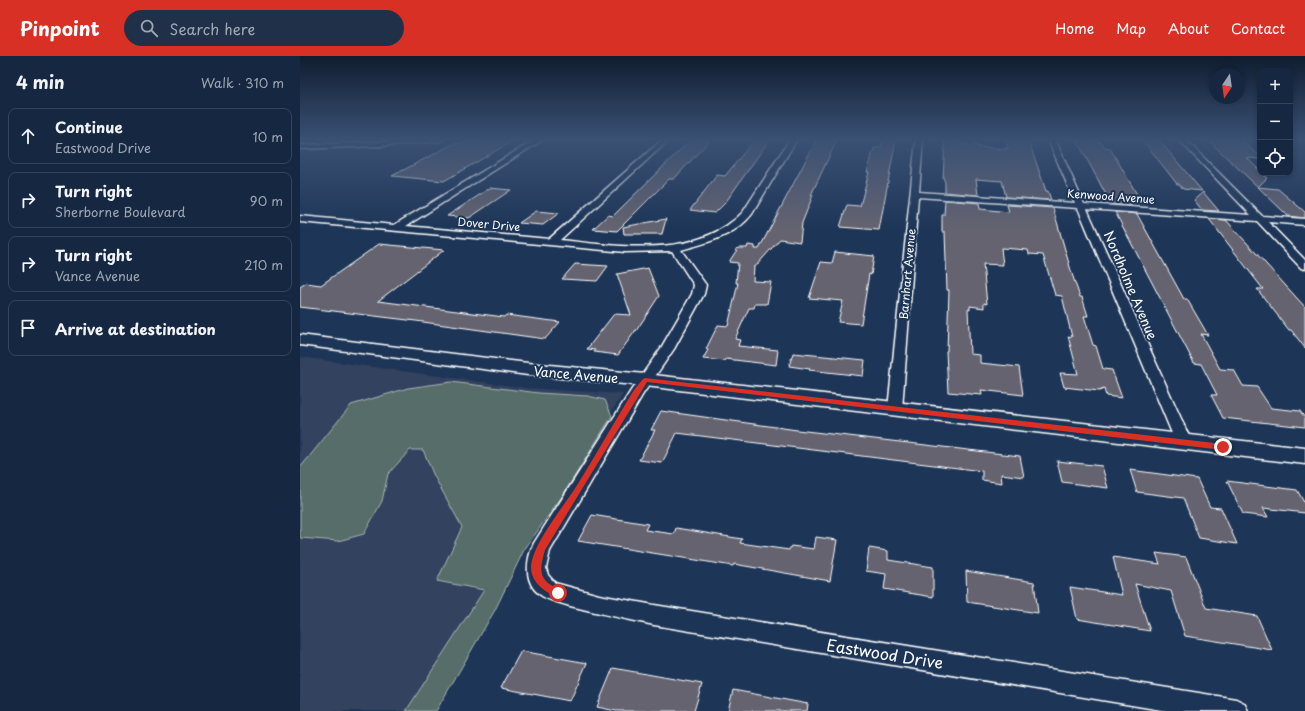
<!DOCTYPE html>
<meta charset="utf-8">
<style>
body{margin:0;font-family:"Playpen Sans",sans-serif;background:#1f3048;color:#f1f3f6}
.controls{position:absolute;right:12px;top:12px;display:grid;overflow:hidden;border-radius:8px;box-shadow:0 2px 6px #0003}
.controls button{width:36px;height:36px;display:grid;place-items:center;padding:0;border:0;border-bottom:1px solid #35445a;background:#162841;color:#f1f3f6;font:20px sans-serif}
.compass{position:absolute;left:909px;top:12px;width:36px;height:36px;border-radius:50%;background:#162841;box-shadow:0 2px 6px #0003;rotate:193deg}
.stop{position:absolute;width:12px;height:12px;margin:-9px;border:3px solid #d93025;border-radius:50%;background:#fff}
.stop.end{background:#d93025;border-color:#fff;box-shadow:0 1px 4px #0008}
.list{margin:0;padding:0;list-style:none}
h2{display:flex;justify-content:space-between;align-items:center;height:52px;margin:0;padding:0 16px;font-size:17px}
h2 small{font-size:13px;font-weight:400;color:#9ea6b1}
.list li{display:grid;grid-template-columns:26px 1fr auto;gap:12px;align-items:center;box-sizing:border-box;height:56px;margin:0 8px 8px;padding:0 8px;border:1px solid #35445a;border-radius:8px}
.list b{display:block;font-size:15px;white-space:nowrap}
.list p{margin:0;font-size:13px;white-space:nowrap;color:#9ea6b1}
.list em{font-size:13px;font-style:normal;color:#9ea6b1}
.icon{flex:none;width:22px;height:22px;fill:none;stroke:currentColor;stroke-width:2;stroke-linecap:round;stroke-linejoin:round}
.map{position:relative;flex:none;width:1005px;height:655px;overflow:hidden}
header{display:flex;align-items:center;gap:24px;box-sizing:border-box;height:56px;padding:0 20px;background:#d93025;color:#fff}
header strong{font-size:19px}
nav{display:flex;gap:22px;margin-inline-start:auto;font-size:14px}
.search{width:280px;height:36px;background:#1f3048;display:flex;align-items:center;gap:10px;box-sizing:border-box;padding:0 14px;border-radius:22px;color:#9ea6b1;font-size:15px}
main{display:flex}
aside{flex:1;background:#162841}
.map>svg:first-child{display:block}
</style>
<header>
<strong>Pinpoint</strong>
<div class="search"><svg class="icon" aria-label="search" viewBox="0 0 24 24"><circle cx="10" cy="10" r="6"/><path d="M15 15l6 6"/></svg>Search here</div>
<nav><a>Home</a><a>Map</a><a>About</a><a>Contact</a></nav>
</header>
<main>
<aside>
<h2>4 min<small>Walk · 310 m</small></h2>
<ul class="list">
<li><svg class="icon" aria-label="ahead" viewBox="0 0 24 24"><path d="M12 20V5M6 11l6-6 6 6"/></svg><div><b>Continue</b><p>Eastwood Drive</p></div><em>10 m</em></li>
<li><svg class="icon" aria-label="right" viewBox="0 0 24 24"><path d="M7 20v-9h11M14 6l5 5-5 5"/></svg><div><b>Turn right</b><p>Sherborne Boulevard</p></div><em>90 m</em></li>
<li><svg class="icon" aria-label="right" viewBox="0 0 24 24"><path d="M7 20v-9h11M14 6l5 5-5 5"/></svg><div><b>Turn right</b><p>Vance Avenue</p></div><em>210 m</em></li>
<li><svg class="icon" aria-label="arrive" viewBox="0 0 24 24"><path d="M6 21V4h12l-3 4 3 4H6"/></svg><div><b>Arrive at destination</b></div></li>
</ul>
</aside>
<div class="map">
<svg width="1005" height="655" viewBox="0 0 1005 655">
<rect width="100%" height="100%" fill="#1d3557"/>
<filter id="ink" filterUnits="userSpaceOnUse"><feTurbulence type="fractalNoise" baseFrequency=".025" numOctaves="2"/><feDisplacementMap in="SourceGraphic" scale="8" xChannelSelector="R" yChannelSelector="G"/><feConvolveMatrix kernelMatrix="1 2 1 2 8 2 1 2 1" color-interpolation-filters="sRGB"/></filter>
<g filter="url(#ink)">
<path fill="#33435e" d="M 0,301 L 225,332 L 323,338 L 117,655 L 0,655 Z"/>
<path fill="#576d69" stroke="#abb6b4" d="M 151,326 L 239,337 L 288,340 L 305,344 L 312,360 L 263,439 L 224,494 L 195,554 L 136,655 L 106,655 L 184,534 L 137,525 L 162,471 L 134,420 L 123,394 L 110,394 L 88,418 L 82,445 L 64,478 L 38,485 L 0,482 L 0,412 L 51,349 L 108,332 Z"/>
<path fill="#65646f" stroke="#fff" d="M 194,83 L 216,83 L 144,125 L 92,120 L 153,88 Z
M 455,83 L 470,83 L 425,147 L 415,157 L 390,154 L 417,119 L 425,120 Z
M 517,83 L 537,84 L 511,139 L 513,139 L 502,167 L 500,186 L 480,183 L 455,211 L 454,210 L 453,225 L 471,226 L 467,248 L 455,248 L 454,252 L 449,252 L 435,283 L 440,284 L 438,290 L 478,294 L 476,309 L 426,303 L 425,305 L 403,303 L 408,294 L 406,293 L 418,269 L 428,270 L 438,227 L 436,227 L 438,207 L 429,206 L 438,192 L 447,192 L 448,189 L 455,190 L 455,193 L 459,193 Z
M 583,83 L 596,83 L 579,174 L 540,171 L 547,149 L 560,150 L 569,116 L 567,116 L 574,92 L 581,92 Z
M 705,83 L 728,83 L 746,135 L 748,135 L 751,144 L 706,141 L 702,125 L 676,123 L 678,139 L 645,136 L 645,126 L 643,122 L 645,84 L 662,85 L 662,88 L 677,89 L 677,91 L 708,93 Z
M 776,83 L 794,83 L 795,85 L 801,86 L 805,91 L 810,92 L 842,147 L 831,146 L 830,147 L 832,150 L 811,148 Z
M 842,83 L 859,84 L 902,135 L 883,133 L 879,128 L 877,128 Z
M 907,83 L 939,83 L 960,100 L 960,103 L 947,102 L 960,115 L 960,117 L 967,122 L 958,131 Z
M 390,84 L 409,85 L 374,123 L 369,123 L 317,175 L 293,173 L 308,159 L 313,160 Z
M 958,131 L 978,133 L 1005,156 L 1005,162 L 988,160 Z
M 190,132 L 211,134 L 169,162 L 147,160 Z
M 903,136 L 919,155 L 902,154 L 894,144 Z
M 645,144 L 679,147 L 680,153 L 709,156 L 707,149 L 753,152 L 772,218 L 780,241 L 782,241 L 788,260 L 784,260 L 793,289 L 796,290 L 803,313 L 812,314 L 822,342 L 806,340 L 804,333 L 799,335 L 764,331 L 760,317 L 778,318 L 768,280 L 772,281 L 762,240 L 755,239 L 743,199 L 729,198 L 728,194 L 701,192 L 703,209 L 683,208 L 687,248 L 684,247 L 684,252 L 670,250 L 670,254 L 668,253 L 670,298 L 680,299 L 680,307 L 719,311 L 723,339 L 681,334 L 682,339 L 648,336 L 646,295 L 647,295 L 649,234 L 647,234 L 645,176 L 642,176 L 642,159 L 644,159 Z
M 236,155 L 259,157 L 243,169 L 219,167 Z
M 815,156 L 837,158 L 884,243 L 887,243 L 908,279 L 901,278 L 920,313 L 934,314 L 943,330 L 957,331 L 971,352 L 1000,355 L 1005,362 L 1005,371 L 923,362 L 911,339 L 917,339 L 901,308 L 894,307 Z
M 366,163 L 362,178 L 324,178 L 323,171 Z
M 909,163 L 926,164 L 1005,251 L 1005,292 L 991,274 L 989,274 L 957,233 L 963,233 Z
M 79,188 L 144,194 L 78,245 L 204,261 L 206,259 L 260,266 L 245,283 L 116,265 L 0,251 L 0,231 L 6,227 L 21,229 Z
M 535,196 L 574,200 L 571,219 L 569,218 L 561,268 L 538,266 L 543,245 L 509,242 L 521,206 L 532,207 Z
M 275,208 L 308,210 L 297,225 L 262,223 Z
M 348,212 L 359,240 L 336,275 L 336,274 L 318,299 L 294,296 L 295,294 L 287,293 L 314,258 L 331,259 L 317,218 Z
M 493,297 L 565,304 L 563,320 L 509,314 L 510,313 L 489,310 Z
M 361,355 L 497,374 L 720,400 L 724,421 L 701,418 L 702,427 L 682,424 L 682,415 L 377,377 L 362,407 L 339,404 L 355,374 L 351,374 Z
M 757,405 L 802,410 L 808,432 L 762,426 Z
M 830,414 L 897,423 L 910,451 L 921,452 L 937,488 L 899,482 L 883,442 L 837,436 Z
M 927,425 L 997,434 L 1005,448 L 1005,457 L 963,452 L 968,461 L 943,458 Z
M 292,459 L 348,468 L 345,474 L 374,478 L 376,472 L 442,483 L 440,487 L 489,494 L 491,490 L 514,493 L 516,481 L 537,484 L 530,525 L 434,508 L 433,510 L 278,485 Z
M 569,492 L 588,495 L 588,504 L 633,511 L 633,541 L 584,533 L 586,518 L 566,515 Z
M 856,497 L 886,501 L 906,552 L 957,560 L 972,594 L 885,580 L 871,535 L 835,528 L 850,575 L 777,563 L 770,531 L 822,539 L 813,501 L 860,508 Z
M 666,515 L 734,526 L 738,557 L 667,546 Z
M 221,595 L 287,607 L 270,645 L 201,632 Z
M 313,612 L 402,628 L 394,655 L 316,655 L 297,651 Z
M 433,634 L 508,648 L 507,655 L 428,655 Z"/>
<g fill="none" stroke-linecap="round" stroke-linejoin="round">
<defs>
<path id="street" d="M 120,83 L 144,83 L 140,85 L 80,90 L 0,93 L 0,89 L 80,86 Z
M 236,83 L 244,83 L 106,170 L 249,183 L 363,83 L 370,83 L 260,184 C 320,190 396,204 443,156 L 490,83 L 497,83 L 452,158 C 435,180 407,187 381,194 L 406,229 L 404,238 L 374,293 L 343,338 L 250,495 L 246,512 L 248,519 L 255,527 L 299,539 L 354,549 L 936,643 L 944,647 L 948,655 L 867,655 L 354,569 C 326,563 298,557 270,550 C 261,547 250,545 242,540 C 223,528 226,504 234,487 L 332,333 L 361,292 L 392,238 L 394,229 L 372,195 L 325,196 L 0,166 L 0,160 L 94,169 Z
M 616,83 L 623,83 L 619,136 L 775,147 L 748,83 L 755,83 L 784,148 L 951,159 L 878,83 L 885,83 L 962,160 L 1005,163 L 1005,169 L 968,166 L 1005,204 L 1005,213 L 1001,212 L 957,165 L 787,153 L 892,387 L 890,391 L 884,393 L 878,391 L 876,387 L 778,152 L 618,141 L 602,353 L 600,357 L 595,358 L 590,357 L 588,353 Z"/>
<path id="secondary" d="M 0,279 L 228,307 L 345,318 L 1005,392 L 1005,408 L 345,330 L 228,319 L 0,289 Z"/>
</defs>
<use href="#street" stroke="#fff" stroke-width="3"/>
<use href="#secondary" stroke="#fff" stroke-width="3"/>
<use href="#street" fill="#1d3557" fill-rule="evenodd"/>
<use href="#secondary" fill="#1d3557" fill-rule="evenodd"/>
</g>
</g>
<linearGradient id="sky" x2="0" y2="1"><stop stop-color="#101d30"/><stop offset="0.48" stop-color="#3a5174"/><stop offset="1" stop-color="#3a5174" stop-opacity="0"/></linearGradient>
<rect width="1005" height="174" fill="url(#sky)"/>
<path fill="#d93025" d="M 345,322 L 923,388 L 927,391 L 923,394 L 347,326 L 245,494 C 239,515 238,525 261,534 L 263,537 L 261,540 L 258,541 C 246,537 231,527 231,511 C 232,489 263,451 276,431 C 296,399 314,366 334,334 L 343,323 Z"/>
<g text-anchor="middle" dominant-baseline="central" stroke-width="4" stroke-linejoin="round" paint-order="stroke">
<g font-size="11" fill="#fff" stroke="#1d3557">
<text transform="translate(811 140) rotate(4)">Kenwood Avenue</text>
<text transform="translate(189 168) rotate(5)">Dover Drive</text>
<text transform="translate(607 218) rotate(-85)">Barnhart Avenue</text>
</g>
<g font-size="13" fill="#fff" stroke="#1d3557">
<text transform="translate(831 229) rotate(67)">Nordholme Avenue</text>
<text transform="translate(276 318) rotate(5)">Vance Avenue</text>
</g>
<g font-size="16" fill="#fff" stroke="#1d3557">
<text transform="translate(585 597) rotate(9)">Eastwood Drive</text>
</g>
</g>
</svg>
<div class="controls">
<button>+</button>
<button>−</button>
<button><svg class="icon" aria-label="locate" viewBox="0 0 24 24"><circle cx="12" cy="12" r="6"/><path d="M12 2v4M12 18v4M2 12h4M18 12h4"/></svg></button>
</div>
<svg class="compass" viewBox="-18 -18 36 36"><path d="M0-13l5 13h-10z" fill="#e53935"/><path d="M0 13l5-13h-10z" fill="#9ea6b1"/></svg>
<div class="stop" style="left:258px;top:537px"></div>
<div class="stop end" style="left:923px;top:391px"></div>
</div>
</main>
